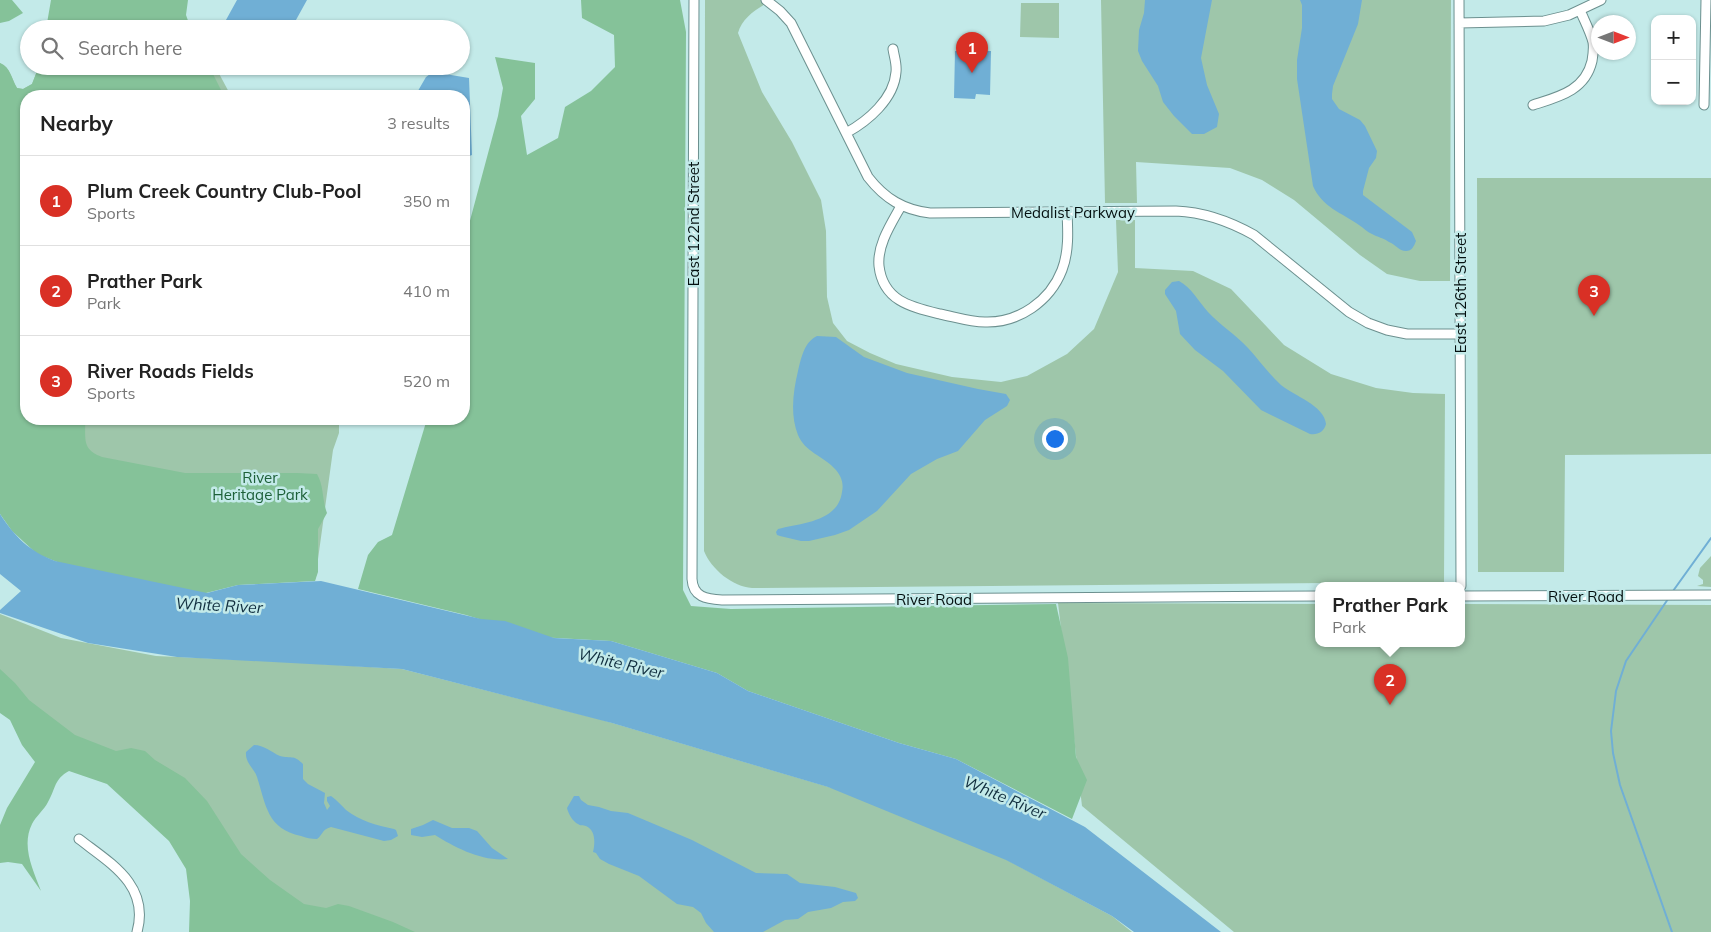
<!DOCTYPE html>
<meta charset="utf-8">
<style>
body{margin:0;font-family:Mulish,sans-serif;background:#f6f6f6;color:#222}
.controls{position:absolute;right:15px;top:15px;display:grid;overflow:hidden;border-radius:10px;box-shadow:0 1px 4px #0004}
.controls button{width:45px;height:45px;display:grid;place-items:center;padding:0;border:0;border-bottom:1px solid #e0e0e0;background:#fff;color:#222;font:25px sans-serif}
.compass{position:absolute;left:1591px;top:15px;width:45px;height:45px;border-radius:50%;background:#fff;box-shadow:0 1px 4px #0004;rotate:90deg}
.you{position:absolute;left:1054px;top:438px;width:18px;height:18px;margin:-12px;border:4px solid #fff;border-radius:50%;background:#1a73e8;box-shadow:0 0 0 8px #1a73e833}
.badge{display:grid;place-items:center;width:32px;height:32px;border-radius:50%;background:#d93025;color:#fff;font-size:16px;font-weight:700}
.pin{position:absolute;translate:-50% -41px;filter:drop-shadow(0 1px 2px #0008)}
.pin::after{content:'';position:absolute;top:26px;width:18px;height:15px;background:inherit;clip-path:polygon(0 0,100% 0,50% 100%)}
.popup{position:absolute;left:1315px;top:582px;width:150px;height:65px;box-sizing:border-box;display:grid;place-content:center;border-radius:10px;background:#fff;filter:drop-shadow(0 1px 4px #0005);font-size:16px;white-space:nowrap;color:#767676}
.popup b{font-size:19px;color:#222}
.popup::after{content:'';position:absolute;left:50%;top:100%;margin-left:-10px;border:10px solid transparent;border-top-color:#fff}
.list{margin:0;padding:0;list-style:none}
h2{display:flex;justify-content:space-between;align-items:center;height:65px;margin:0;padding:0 20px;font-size:21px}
h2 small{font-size:16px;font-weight:400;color:#767676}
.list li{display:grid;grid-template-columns:32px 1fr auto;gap:15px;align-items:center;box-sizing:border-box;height:90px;padding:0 20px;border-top:1px solid #e0e0e0}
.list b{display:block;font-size:19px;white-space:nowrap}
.list p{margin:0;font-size:16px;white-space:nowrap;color:#767676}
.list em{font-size:16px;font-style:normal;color:#767676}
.icon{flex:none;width:28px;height:28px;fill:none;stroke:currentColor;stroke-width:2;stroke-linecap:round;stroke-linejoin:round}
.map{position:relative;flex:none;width:1711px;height:932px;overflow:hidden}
.search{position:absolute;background:#fff;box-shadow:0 1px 4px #0004;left:20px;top:20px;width:450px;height:55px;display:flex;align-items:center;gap:12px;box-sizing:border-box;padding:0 18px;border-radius:28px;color:#767676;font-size:19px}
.panel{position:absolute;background:#fff;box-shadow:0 1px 4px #0004;left:20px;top:90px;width:450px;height:335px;border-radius:20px}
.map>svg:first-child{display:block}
</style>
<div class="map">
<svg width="1711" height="932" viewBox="0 0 1711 932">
<rect width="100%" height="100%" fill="#c3eae9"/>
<path fill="#9ec6aa" d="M 705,0 L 772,0 C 758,8 742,17 738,33 L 762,92 L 792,142 L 821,200 L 826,231 L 827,297 L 833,323 L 847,341 L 870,353 L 896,364 L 952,377 L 1001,382 L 1027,376 L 1067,354 L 1094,329 L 1118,272 L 1116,220 L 1135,220 L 1135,268 L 1193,271 L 1231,289 L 1284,345 L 1331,374 L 1376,388 L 1413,393 L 1445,394 L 1444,582 L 752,588 C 733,587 711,569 704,551 Z
M 1101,0 L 1451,0 L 1450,281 L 1420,281 L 1387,274 L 1360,255 L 1294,200 L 1262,180 L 1230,168 L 1136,162 L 1137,203 L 1105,203 Z
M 1021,3 L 1059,3 L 1059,38 L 1020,37 Z
M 0,63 C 11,68 11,78 17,88 L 23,89 L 32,84 L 39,66 L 215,66 L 231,96 L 26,96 L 26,419 L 339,419 L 339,433 L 333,450 L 315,581 L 0,470 Z
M 1477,178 L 1711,178 L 1711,454 L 1565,455 L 1564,572 L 1478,572 Z
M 1711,556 L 1711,587 L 1697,586 L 1703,584 L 1703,580 L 1698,576 L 1700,568 Z
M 1058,603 L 1319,604 L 1319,644 L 1461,644 L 1461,604 L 1711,605 L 1711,932 L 1234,932 L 1082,806 Z
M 0,614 L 61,638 L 156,656 L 290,662 L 402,669 L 599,719 L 839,790 L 981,846 L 1112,916 L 1132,932 L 381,932 L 313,912 L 72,740 L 0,682 Z"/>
<path fill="#85c299" d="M 0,0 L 12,0 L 23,13 L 9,21 L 0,23 Z
M 51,0 L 188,0 L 186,15 L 191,29 L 46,29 Z
M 581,0 L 680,0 L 686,32 L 683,590 L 691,606 L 731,609 L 1056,604 L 1068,658 L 1076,757 L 1087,780 L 1072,819 L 956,759 L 899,743 L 748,691 L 717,673 L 611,641 L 538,637 L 466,615 L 358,589 L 368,555 L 378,542 L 392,535 L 427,419 L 464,419 L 464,243 L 498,116 L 503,88 L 495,57 L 535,63 L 535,99 L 521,116 L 527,155 L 558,138 L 565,107 L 591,91 L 615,67 L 614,35 L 582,18 Z
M 0,63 C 11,68 11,78 17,88 L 23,89 L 32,84 L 39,66 L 209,66 L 224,96 L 26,96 L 26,419 L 85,419 C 86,439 81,449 102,457 L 185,473 L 297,473 L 317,474 C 324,486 322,500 327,513 L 318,529 L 318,572 L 315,581 L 238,585 L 202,594 L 105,581 L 37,554 L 12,531 L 0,514 Z
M 0,669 L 15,683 L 29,700 L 75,735 L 116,751 L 131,748 L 145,751 L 155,760 L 185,778 L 207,801 L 241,854 L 270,880 L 304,904 L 326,908 L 338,904 L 349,906 L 393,922 L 415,932 L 189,932 L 190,901 L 186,869 L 169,841 L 107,784 L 69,771 C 54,779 56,788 48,802 C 44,810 36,816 32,824 C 21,846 33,870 41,891 L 22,864 L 8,862 L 0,863 L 0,825 L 7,808 L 35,762 L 22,745 L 10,720 L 0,713 Z"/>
<path fill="#70afd5" d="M 237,0 L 307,0 L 291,29 L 221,29 Z
M 1145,0 L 1212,0 L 1201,58 L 1207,85 L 1219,114 L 1217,127 L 1204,134 L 1192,134 L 1174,116 L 1163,102 L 1158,86 L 1142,61 L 1138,51 L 1139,30 L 1144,13 Z
M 1300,0 L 1362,0 L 1358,24 L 1333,86 L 1332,94 L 1332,99 L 1339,109 L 1360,120 L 1365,126 L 1377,151 L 1376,158 L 1369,168 L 1363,191 L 1363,195 L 1412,232 L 1416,241 C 1414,246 1412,251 1406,251 C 1399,251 1395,244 1389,242 C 1384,238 1377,237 1372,234 C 1367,232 1364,228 1359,225 C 1342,213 1322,207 1313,186 L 1297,79 L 1297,60 L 1302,28 L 1302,5 Z
M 955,51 L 991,51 L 990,95 L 976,94 L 975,99 L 954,98 Z
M 433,72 L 469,78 L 472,155 L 464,158 L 464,96 L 415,96 L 426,77 Z
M 1179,281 C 1191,287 1199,302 1208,312 C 1220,325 1236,335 1248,348 C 1259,360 1269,374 1281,385 C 1294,396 1324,405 1326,424 C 1324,432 1318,435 1310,434 L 1261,410 L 1223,371 L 1195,350 L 1180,334 L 1176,311 L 1165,294 L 1165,290 L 1172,282 Z
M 817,336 L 836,337 L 864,357 L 907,373 L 978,389 L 1006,394 L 1010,400 L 1007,406 L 985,420 L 958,451 L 937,459 L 911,474 L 877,511 L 849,530 L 835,535 L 809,541 L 801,541 L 780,536 L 777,535 L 776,532 L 778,529 C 801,523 838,522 842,492 C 844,483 841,475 834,468 C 823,456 805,452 798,435 C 790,415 793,392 798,371 C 801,359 804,342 817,336 Z
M 0,514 C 15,537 29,551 55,561 L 207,593 L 238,585 L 321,581 L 481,619 L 505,621 L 554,638 L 611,641 L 717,673 L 748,691 L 899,743 L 956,759 L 1085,827 L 1221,932 L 1134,932 L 1112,916 L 1006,860 L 828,787 L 612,723 L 402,669 L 177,657 L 88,643 L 0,613 L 0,610 L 21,591 L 0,574 Z
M 254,745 C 264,745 271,752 280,756 C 291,759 293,754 303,764 L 303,779 L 308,784 L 325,793 L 324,803 L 327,810 L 330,806 L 327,801 L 327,797 L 331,796 C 337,800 341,805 346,810 C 360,821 376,825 394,829 L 396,830 L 398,836 L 391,840 L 384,841 L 331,827 C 321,830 323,835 317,839 C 311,839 306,838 301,836 C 267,829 266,805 257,777 C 254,768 245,763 246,752 Z
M 574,796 L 579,796 L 581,800 L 588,805 L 599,807 L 611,811 L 628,813 L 692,840 L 756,873 L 787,874 L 800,883 L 835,887 L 856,893 L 858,898 L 855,901 L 843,902 L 831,908 L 808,912 L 798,919 L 785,920 L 763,932 L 714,932 L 706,923 L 701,913 L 693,907 L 677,904 L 639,876 L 609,864 L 600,859 L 596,853 L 593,852 C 595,844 596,830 586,826 C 583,825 580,826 578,824 C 573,822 568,813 567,808 Z
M 433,820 L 452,828 L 469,828 L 477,831 L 492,848 L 508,859 C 483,862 456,848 435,835 L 422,837 L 411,835 L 411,829 L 423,825 Z"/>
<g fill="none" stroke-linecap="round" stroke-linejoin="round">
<path stroke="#70afd5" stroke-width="2" d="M 1673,591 L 1711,538
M 1668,599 L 1626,661 L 1616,691 L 1611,731 L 1613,753 L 1620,785 L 1672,932"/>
<defs>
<path id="minor" d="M 694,0 L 692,579 C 693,597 706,599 722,600 L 1319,596
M 766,0 L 780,11 L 791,23 L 868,177 C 885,199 904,210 930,213 L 1176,211 C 1204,212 1229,221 1254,235 L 1349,312 L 1368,323 L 1387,330 L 1407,334 L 1460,334
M 1459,0 L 1461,586
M 1459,23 L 1544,21 L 1569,15 L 1601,0
M 1533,105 C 1558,97 1585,91 1592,61 C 1593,55 1594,48 1593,42 C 1590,31 1584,20 1580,10
M 1704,105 L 1706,0
M 846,133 C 868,121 894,99 896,72 C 897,64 894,56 893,49
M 901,206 C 891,224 877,245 879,266 C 883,301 911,307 940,314 C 955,317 970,322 985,322 C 1019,323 1050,301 1062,270 C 1069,252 1068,231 1067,213
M 1461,596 L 1711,595
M 79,839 C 110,863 150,885 137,932"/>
</defs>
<use href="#minor" stroke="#6c908f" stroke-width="11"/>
<use href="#minor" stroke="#fff" stroke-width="9"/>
</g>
<g text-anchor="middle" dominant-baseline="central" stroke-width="5" stroke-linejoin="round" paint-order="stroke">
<g font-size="15" fill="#041010" stroke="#c3eae9">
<text x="1073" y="212">Medalist Parkway</text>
<text transform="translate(693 224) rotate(-90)">East 122nd Street</text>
<text transform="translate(1460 293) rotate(-90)">East 126th Street</text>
<text x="1586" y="596">River Road</text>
<text x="934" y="599">River Road</text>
</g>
<g font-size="15" fill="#1d6039" stroke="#c3eae9">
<text x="260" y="477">River<tspan x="260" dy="17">Heritage Park</tspan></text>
</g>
<g font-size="16" font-style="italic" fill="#112e3f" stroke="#c3eae9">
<text transform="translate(219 605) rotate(3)">White River</text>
<text transform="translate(621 663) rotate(13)">White River</text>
<text transform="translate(1005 797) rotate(23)">White River</text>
</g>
</g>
</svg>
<div class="controls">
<button>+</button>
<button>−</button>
</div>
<svg class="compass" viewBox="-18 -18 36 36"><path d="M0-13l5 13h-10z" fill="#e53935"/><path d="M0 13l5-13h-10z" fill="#767676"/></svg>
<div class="you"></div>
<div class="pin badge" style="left:972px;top:73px">1</div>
<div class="pin badge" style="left:1390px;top:705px">2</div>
<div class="popup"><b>Prather Park</b>Park</div>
<div class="pin badge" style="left:1594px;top:316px">3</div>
<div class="search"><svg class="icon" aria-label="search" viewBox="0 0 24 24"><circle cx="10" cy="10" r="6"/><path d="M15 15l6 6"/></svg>Search here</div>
<section class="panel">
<h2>Nearby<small>3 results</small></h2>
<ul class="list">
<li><span class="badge">1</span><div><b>Plum Creek Country Club-Pool</b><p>Sports</p></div><em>350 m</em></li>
<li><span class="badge">2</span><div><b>Prather Park</b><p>Park</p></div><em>410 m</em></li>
<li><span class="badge">3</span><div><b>River Roads Fields</b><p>Sports</p></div><em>520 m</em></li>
</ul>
</section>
</div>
